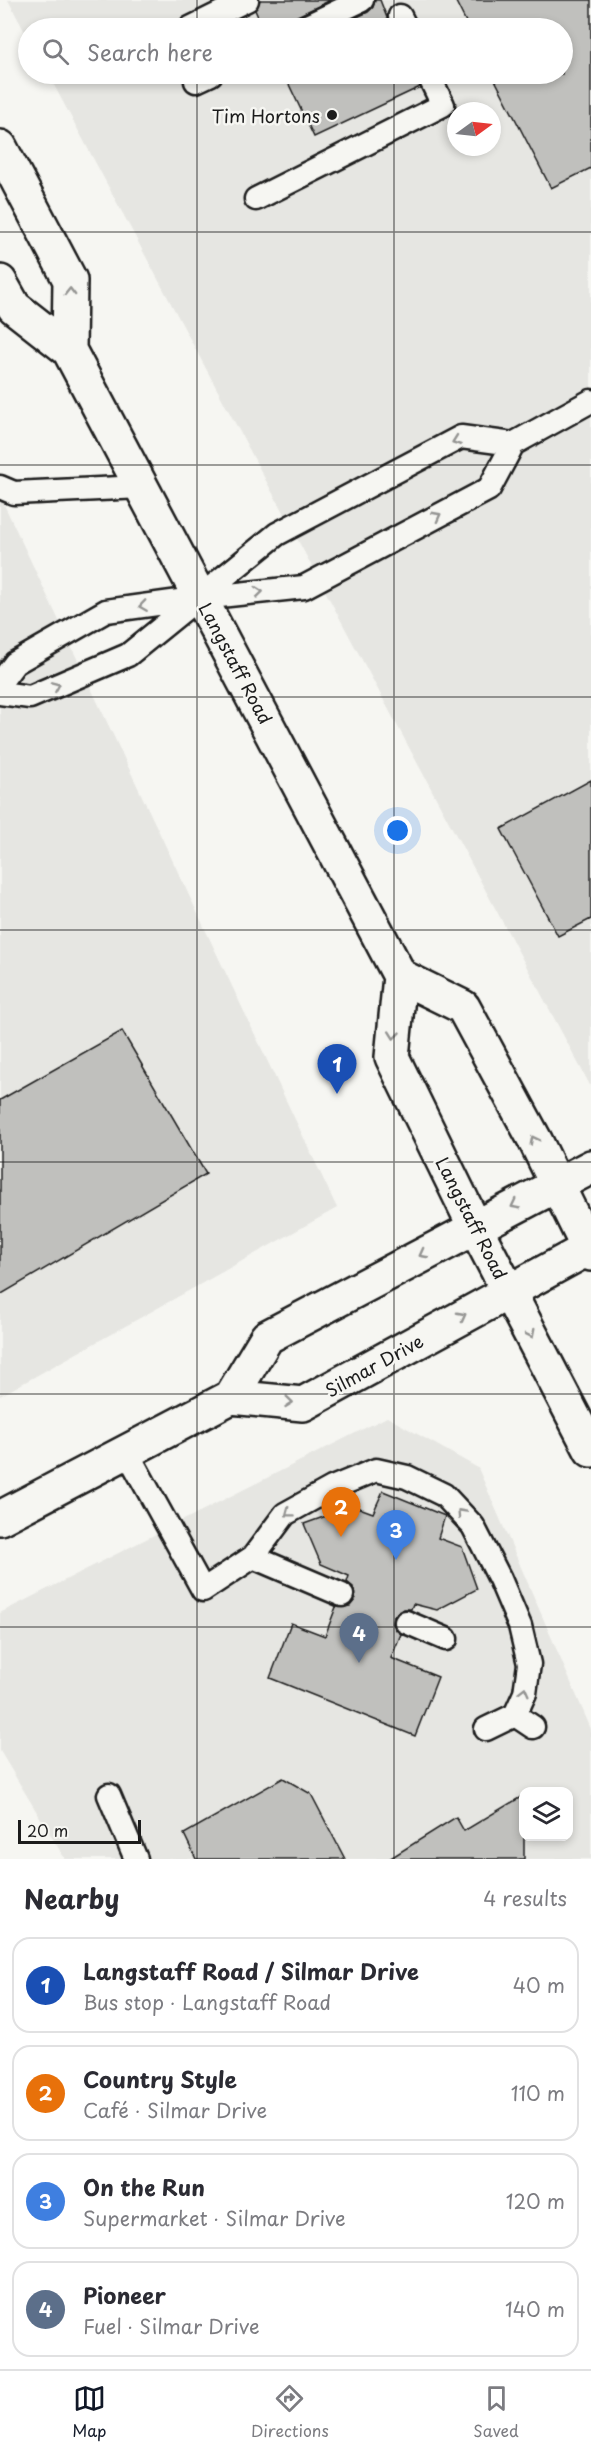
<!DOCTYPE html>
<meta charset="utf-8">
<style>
body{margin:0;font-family:"Playpen Sans",sans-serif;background:#f7f7f7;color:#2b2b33}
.controls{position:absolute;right:18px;bottom:18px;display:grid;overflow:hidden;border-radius:12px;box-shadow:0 3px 9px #0003}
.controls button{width:54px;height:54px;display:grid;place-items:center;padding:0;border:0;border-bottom:2px solid #e1e1e2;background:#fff;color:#2b2b33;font:30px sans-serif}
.compass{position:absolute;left:447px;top:102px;width:54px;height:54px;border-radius:50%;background:#fff;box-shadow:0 3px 9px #0003;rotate:75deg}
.scale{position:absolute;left:18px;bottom:15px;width:123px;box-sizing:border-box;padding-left:6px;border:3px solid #1c1c1c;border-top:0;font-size:16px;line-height:21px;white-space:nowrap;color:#1c1c1c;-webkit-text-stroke:4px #f6f6f2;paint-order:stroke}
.you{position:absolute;left:398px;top:831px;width:21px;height:21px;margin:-15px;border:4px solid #fff;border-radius:50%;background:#1a73e8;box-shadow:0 0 0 9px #1a73e833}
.badge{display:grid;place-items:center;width:39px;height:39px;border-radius:50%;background:#111827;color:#fff;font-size:20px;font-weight:700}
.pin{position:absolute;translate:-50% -50px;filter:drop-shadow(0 2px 3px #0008)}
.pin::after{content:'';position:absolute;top:32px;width:21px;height:18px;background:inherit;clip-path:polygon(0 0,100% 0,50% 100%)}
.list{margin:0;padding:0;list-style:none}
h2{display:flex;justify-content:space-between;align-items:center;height:78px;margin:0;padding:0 24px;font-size:26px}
h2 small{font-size:20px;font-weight:400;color:#7c7c81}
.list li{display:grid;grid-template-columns:39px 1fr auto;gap:18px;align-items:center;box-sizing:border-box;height:96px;margin:0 12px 12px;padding:0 12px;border:2px solid #e1e1e2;border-radius:18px}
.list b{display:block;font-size:22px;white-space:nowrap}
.list p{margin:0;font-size:20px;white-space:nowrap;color:#7c7c81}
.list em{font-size:20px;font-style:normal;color:#7c7c81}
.icon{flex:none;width:33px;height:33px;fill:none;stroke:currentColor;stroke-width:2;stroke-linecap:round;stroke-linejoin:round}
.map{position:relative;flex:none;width:591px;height:1859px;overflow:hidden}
.search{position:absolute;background:#fff;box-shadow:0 3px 9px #0003;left:18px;right:18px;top:18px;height:66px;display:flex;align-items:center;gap:15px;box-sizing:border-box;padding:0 21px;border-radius:33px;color:#7c7c81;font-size:22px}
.sheet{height:510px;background:#fff}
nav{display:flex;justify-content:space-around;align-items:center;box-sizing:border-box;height:84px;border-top:2px solid #e1e1e2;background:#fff;font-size:16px;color:#7c7c81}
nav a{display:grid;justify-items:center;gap:3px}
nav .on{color:#111827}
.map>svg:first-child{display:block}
</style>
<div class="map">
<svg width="591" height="1859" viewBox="0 0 591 1859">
<rect width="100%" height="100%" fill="#f6f6f2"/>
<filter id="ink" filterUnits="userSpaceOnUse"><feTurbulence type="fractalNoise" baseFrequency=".0167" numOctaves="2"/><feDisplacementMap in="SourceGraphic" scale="12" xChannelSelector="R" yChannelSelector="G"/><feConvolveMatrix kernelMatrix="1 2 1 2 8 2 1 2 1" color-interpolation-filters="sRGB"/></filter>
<g filter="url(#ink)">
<path fill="#e6e6e2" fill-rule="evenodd" d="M 8,0 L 591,0 L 591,1087 L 48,74 L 562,74 L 562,28 L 28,28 L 28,38 ZM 456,111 L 492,111 L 492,147 L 456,147 Z
M 0,496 L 337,1208 L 0,1396 Z
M 387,1417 L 478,1468 L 591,1729 L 591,1859 L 65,1859 L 0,1751 L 0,1613 ZM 524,1792 L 568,1792 L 568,1836 L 524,1836 Z"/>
<path fill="#c0c0bd" stroke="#1c1c1c" stroke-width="1.5" d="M 260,0 L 331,0 L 297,16 L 292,21 L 290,28 L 263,28 L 255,10 Z
M 375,0 L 380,0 L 391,28 L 333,28 L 368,12 L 373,7 Z
M 455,0 L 591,0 L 591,168 L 551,188 L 492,74 L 562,74 L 562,28 L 469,28 Z
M 284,74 L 415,74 L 420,87 L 314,137 Z
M 591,780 L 591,919 L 558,936 L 501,829 Z
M 122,1031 L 206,1174 L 0,1295 L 0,1100 Z
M 383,1491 L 445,1516 L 438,1538 L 462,1547 L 477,1589 L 437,1610 L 413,1604 L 411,1609 L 404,1609 L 394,1616 L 393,1624 L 401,1634 L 391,1658 L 438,1677 L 415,1736 L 270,1678 L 291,1623 L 325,1636 L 336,1607 L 350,1606 L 355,1600 L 353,1587 L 347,1582 L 349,1576 L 321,1564 L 304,1524 L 354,1506 L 373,1513 Z
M 283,1778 L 311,1794 L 345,1859 L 196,1859 L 184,1834 Z
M 524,1795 L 524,1859 L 389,1859 L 456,1817 L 464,1831 Z"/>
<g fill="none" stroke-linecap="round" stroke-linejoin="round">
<defs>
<path id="lane" d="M 400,16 L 406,28
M 190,28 L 247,0
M 303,28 L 362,0
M 196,81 L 211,74
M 256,199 L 443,105 L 428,74
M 0,487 L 14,493 L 142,487
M 0,683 L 15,663 L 106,611 L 201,598 L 304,587 L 489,489 L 513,444 L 591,401
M 0,693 L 30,697 L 128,655 L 277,534 L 461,437 L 513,444
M 127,1452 L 203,1590 L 253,1557 L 285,1514 L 332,1488 L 376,1470 L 407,1477 L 444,1495 L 473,1526 L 500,1579 L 520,1626 L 529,1664 L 525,1693 L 515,1715 L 486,1729
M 253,1557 L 342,1595
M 406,1622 L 446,1639
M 515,1715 L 533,1727
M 109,1795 L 136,1859"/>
<path id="street" d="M 231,1397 L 303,1404 L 591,1247
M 0,1518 L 231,1397 L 267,1337 L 591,1167"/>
<path id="secondary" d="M 0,147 L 70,280 L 69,350
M 0,282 L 14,307 L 69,350 L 400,976 L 392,1057 L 475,1227 L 591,1450
M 400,976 L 463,1007 L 536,1142 L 591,1254"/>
</defs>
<use href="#lane" stroke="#1c1c1c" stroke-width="27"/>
<use href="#street" stroke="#1c1c1c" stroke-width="38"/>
<use href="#secondary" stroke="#1c1c1c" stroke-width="38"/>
<use href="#lane" stroke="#f6f6f2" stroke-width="22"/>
<use href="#street" stroke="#f6f6f2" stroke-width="33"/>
<use href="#secondary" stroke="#f6f6f2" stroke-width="33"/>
</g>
<defs><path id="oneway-chevron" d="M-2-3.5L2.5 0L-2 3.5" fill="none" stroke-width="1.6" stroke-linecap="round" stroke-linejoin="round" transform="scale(1.5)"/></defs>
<g stroke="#949492">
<use href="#oneway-chevron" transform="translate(70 292) rotate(-89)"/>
<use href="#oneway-chevron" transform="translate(456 441) rotate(160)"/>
<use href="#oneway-chevron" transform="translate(437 516) rotate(-28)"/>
<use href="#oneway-chevron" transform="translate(259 592) rotate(-6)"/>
<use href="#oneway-chevron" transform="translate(143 606) rotate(172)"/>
<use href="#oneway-chevron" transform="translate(56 686) rotate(-23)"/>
<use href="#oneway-chevron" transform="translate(394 1035) rotate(96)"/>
<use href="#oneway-chevron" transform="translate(534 1140) rotate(-117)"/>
<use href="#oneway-chevron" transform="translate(515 1205) rotate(153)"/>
<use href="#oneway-chevron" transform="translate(423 1254) rotate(152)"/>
<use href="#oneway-chevron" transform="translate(462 1316) rotate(-28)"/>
<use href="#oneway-chevron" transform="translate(531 1334) rotate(63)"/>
<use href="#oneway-chevron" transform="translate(289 1402) rotate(6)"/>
<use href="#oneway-chevron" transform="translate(289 1513) rotate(143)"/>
<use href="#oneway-chevron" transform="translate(461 1513) rotate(-133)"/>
<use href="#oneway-chevron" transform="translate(524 1691) rotate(-76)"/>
</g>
</g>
<path fill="none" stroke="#1c1c1c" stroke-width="1.5" stroke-opacity="0.55" d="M 197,0 L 197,28M 394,0 L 394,28M 197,74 L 197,1859M 394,74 L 394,1859M 0,232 L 591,232M 0,465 L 591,465M 0,697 L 591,697M 0,930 L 591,930M 0,1162 L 591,1162M 0,1394 L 591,1394M 0,1627 L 591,1627"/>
<circle fill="#1c1c1c" stroke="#f6f6f2" stroke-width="2" cx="332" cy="115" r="6"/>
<g text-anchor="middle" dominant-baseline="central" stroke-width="5" stroke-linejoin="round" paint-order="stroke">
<g font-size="18" fill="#1c1c1c" stroke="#f6f6f2" text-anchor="end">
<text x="320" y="115">Tim Hortons</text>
</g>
<g font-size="18" fill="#1c1c1c" stroke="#f6f6f2">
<text transform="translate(236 663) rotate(62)">Langstaff Road</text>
<text transform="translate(472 1218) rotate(63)">Langstaff Road</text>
<text transform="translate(374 1365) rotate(-29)">Silmar Drive</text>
</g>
</g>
</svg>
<div class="controls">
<button><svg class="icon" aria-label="layers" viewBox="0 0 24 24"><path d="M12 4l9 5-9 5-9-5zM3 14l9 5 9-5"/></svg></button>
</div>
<svg class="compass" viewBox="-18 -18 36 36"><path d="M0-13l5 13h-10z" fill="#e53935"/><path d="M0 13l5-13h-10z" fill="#7c7c81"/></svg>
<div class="scale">20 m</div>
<div class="you"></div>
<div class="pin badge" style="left:337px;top:1094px;background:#1a4fb4">1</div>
<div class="pin badge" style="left:341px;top:1537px;background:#e8710a">2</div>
<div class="pin badge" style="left:396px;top:1560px;background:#3f7fe0">3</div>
<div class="pin badge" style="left:359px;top:1663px;background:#5c6f8a">4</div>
<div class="search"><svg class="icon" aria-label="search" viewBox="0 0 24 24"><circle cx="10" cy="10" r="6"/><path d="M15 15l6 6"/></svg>Search here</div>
</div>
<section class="sheet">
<h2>Nearby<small>4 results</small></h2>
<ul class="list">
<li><span class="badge" style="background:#1a4fb4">1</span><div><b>Langstaff Road / Silmar Drive</b><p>Bus stop · Langstaff Road</p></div><em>40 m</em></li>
<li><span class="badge" style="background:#e8710a">2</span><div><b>Country Style</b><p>Café · Silmar Drive</p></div><em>110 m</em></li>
<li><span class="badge" style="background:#3f7fe0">3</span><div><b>On the Run</b><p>Supermarket · Silmar Drive</p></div><em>120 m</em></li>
<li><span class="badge" style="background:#5c6f8a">4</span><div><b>Pioneer</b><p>Fuel · Silmar Drive</p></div><em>140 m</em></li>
</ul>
</section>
<nav>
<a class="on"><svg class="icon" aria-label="map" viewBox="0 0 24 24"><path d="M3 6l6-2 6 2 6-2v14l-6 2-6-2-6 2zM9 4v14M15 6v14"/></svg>Map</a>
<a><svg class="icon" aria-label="directions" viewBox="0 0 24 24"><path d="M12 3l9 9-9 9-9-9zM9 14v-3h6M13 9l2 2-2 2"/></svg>Directions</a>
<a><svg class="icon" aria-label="saved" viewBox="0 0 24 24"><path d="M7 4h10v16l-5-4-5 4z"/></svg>Saved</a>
</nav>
